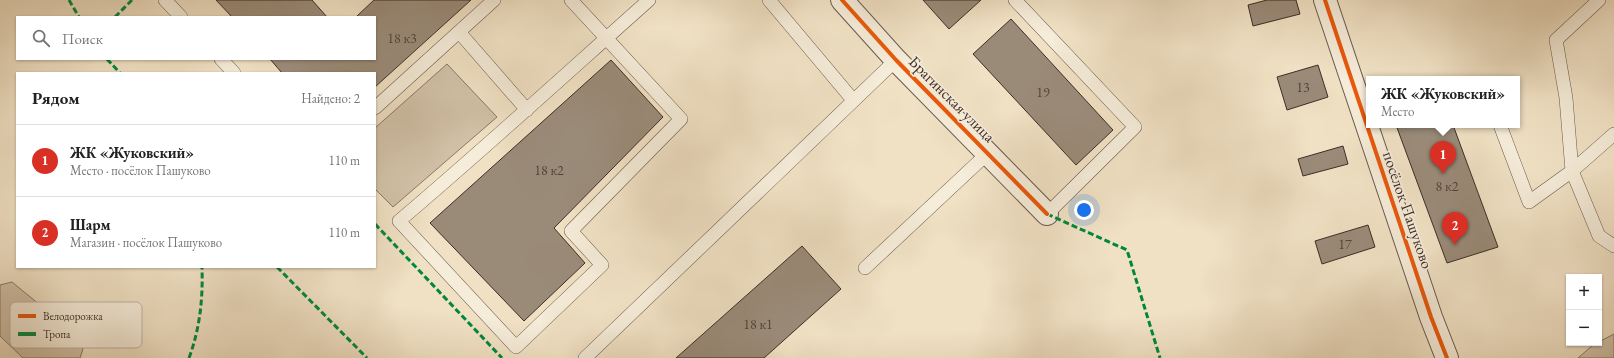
<!DOCTYPE html>
<html lang="ru">
<meta charset="utf-8">
<style>
body{margin:0;font-family:"EB Garamond",serif;background:#f2f2f2;color:#222}
.controls{position:absolute;right:12px;bottom:12px;display:grid;overflow:hidden;border-radius:0px;box-shadow:0 1px 3px #0004}
.controls button{width:36px;height:36px;display:grid;place-items:center;padding:0;border:0;border-bottom:1px solid #e0e0e0;background:#fff;color:#222;font:20px sans-serif}
.you{position:absolute;left:1084px;top:210px;width:14px;height:14px;margin:-10px;border:3px solid #fff;border-radius:50%;background:#1a73e8;box-shadow:0 0 0 6px #1a73e833}
.badge{display:grid;place-items:center;width:26px;height:26px;border-radius:50%;background:#d93025;color:#fff;font-size:13px;font-weight:700}
.pin{position:absolute;translate:-50% -33px;filter:drop-shadow(0 1px 2px #0008)}
.pin::after{content:'';position:absolute;top:21px;width:14px;height:12px;background:inherit;clip-path:polygon(0 0,100% 0,50% 100%)}
.popup{position:absolute;left:1366px;top:76px;width:154px;height:52px;box-sizing:border-box;display:grid;place-content:center;border-radius:0px;background:#fff;filter:drop-shadow(0 1px 3px #0005);font-size:13px;white-space:nowrap;color:#767676}
.popup b{font-size:15px;color:#222}
.popup::after{content:'';position:absolute;left:50%;top:100%;margin-left:-8px;border:8px solid transparent;border-top-color:#fff}
.list{margin:0;padding:0;list-style:none}
h2{display:flex;justify-content:space-between;align-items:center;height:52px;margin:0;padding:0 16px;font-size:17px}
h2 small{font-size:13px;font-weight:400;color:#767676}
.list li{display:grid;grid-template-columns:26px 1fr auto;gap:12px;align-items:center;box-sizing:border-box;height:72px;padding:0 16px;border-top:1px solid #e0e0e0}
.list b{display:block;font-size:15px;white-space:nowrap}
.list p{margin:0;font-size:13px;white-space:nowrap;color:#767676}
.list em{font-size:13px;font-style:normal;color:#767676}
.icon{flex:none;width:22px;height:22px;fill:none;stroke:currentColor;stroke-width:2;stroke-linecap:round;stroke-linejoin:round}
.map{position:relative;flex:none;width:1614px;height:358px;overflow:hidden}
.search{position:absolute;background:#fff;box-shadow:0 1px 3px #0004;left:16px;top:16px;width:360px;height:44px;display:flex;align-items:center;gap:10px;box-sizing:border-box;padding:0 14px;border-radius:0px;color:#767676;font-size:15px}
.panel{position:absolute;background:#fff;box-shadow:0 1px 3px #0004;left:16px;top:72px;width:360px;height:196px;border-radius:0px}
.map>svg:first-child{display:block}
</style>
<div class="map">
<svg width="1614" height="358" viewBox="0 0 1614 358">
<rect width="100%" height="100%" fill="#f0e1c4"/>
<filter id="stains"><feTurbulence type="fractalNoise" baseFrequency=".005" numOctaves="4"/><feColorMatrix values="0 0 0 0 .2 0 0 0 0 .09 0 0 0 0 .02 0 0 0 .5 -.17"/></filter>
<radialGradient id="worn" r=".72"><stop offset=".6" stop-color="#630" stop-opacity="0"/><stop offset="1" stop-color="#630" stop-opacity=".3"/></radialGradient>
<path fill="#d2c2a9" stroke="#887868" d="M 447,64 L 497,117 L 393,207 L 375,189 L 375,128 Z
M 12,282 L 68,328 L 83,349 L 80,358 L 23,358 L 0,336 L 0,285 Z
M 1614,334 L 1614,358 L 1578,358 L 1593,345 Z"/>
<path fill="#9a8b79" stroke="#3d2d27" d="M 216,0 L 312,0 L 327,17 L 232,17 Z
M 374,0 L 471,0 L 375,87 L 375,73 L 282,73 L 270,59 L 375,59 L 375,17 L 356,17 Z
M 923,0 L 981,0 L 949,29 Z
M 1267,0 L 1296,0 L 1300,14 L 1253,26 L 1248,5 Z
M 1011,19 L 1113,130 L 1076,165 L 973,54 Z
M 611,60 L 663,117 L 554,228 L 585,263 L 524,321 L 430,223 Z
M 1318,65 L 1328,97 L 1287,110 L 1277,77 Z
M 1396,125 L 1453,125 L 1498,247 L 1447,263 Z
M 1343,146 L 1348,164 L 1303,176 L 1298,159 Z
M 1368,225 L 1375,247 L 1322,264 L 1315,241 Z
M 802,246 L 841,289 L 764,358 L 676,358 Z"/>
<g fill="none" stroke-linecap="round" stroke-linejoin="round">
<defs>
<path id="service" d="M 165,0 L 181,17
M 571,0 L 681,119 L 571,231 L 602,265 L 516,347 L 399,221 C 484,149 566,74 649,0
M 769,0 L 853,100
M 1015,0 L 1135,127 L 1047,214
M 1599,0 L 1556,40 L 1566,98 L 1572,171 L 1614,134
M 459,32 L 527,110
M 221,59 L 234,73
M 375,108 L 494,0
M 1500,125 L 1529,202 L 1572,171 L 1599,236 L 1614,246
M 865,268 L 988,153
M 585,358 L 896,60"/>
<path id="minor" d="M 842,0 L 896,60 L 1047,214
M 1325,0 L 1431,317 L 1447,358"/>
</defs>
<use href="#service" stroke="#6a5a4e" stroke-width="14"/>
<use href="#minor" stroke="#6a5a4e" stroke-width="24"/>
<use href="#service" stroke="#f5ecd9" stroke-width="13"/>
<use href="#minor" stroke="#f5ecd9" stroke-width="22"/>
<path stroke="#00873e" stroke-width="3" stroke-dasharray="6 3" stroke-linecap="butt" d="M 69,0 L 79,17
M 115,17 L 132,0
M 107,59 L 120,73
M 1047,214 L 1127,250 L 1160,358
M 375,224 L 502,358
M 277,267 L 367,358
M 189,358 C 200,328 203,299 202,267"/>
<defs>
<path id="cycleway" d="M 842,0 L 896,60 L 1047,214
M 1325,0 L 1431,317 L 1447,358"/>
</defs>
<use href="#cycleway" stroke="#f5ecd9" stroke-width="6"/>
<use href="#cycleway" stroke="#e8590c" stroke-width="4"/>
</g>
<g text-anchor="middle" dominant-baseline="central" stroke-width="3.5" stroke-linejoin="round" paint-order="stroke">
<g font-size="14" fill="#54443c">
<text x="402" y="38">18 к3</text>
<text x="1303" y="87">13</text>
<text x="1043" y="92">19</text>
<text x="549" y="170">18 к2</text>
<text x="1447" y="186">8 к2</text>
<text x="1345" y="244">17</text>
<text x="758" y="324">18 к1</text>
</g>
<g font-size="16" fill="#3d2d27" stroke="#f5ecd9">
<text transform="translate(952 99) rotate(45)">Брагинская улица</text>
<text transform="translate(1408 210) rotate(71)">посёлок Пашуково</text>
</g>
</g>
<rect x="10" y="302" width="132" height="46" rx="6" fill="#f5ecd9" stroke="#beb3a4" stroke-width="1"/>
<rect x="18" y="314" width="18" height="4" fill="#e8590c"/>
<rect x="18" y="332" width="18" height="4" fill="#00873e"/>
<g font-size="11" fill="#3d2d27">
<text x="43" y="320">Велодорожка</text>
<text x="43" y="338">Тропа</text>
</g>
<rect width="100%" height="100%" filter="url(#stains)"/>
<rect width="100%" height="100%" fill="url(#worn)"/>
</svg>
<div class="controls">
<button>+</button>
<button>−</button>
</div>
<div class="you"></div>
<div class="pin badge" style="left:1443px;top:174px">1</div>
<div class="popup"><b>ЖК «Жуковский»</b>Место</div>
<div class="pin badge" style="left:1455px;top:245px">2</div>
<div class="search"><svg class="icon" aria-label="search" viewBox="0 0 24 24"><circle cx="10" cy="10" r="6"/><path d="M15 15l6 6"/></svg>Поиск</div>
<section class="panel">
<h2>Рядом<small>Найдено: 2</small></h2>
<ul class="list">
<li><span class="badge">1</span><div><b>ЖК «Жуковский»</b><p>Место · посёлок Пашуково</p></div><em>110 m</em></li>
<li><span class="badge">2</span><div><b>Шарм</b><p>Магазин · посёлок Пашуково</p></div><em>110 m</em></li>
</ul>
</section>
</div>
